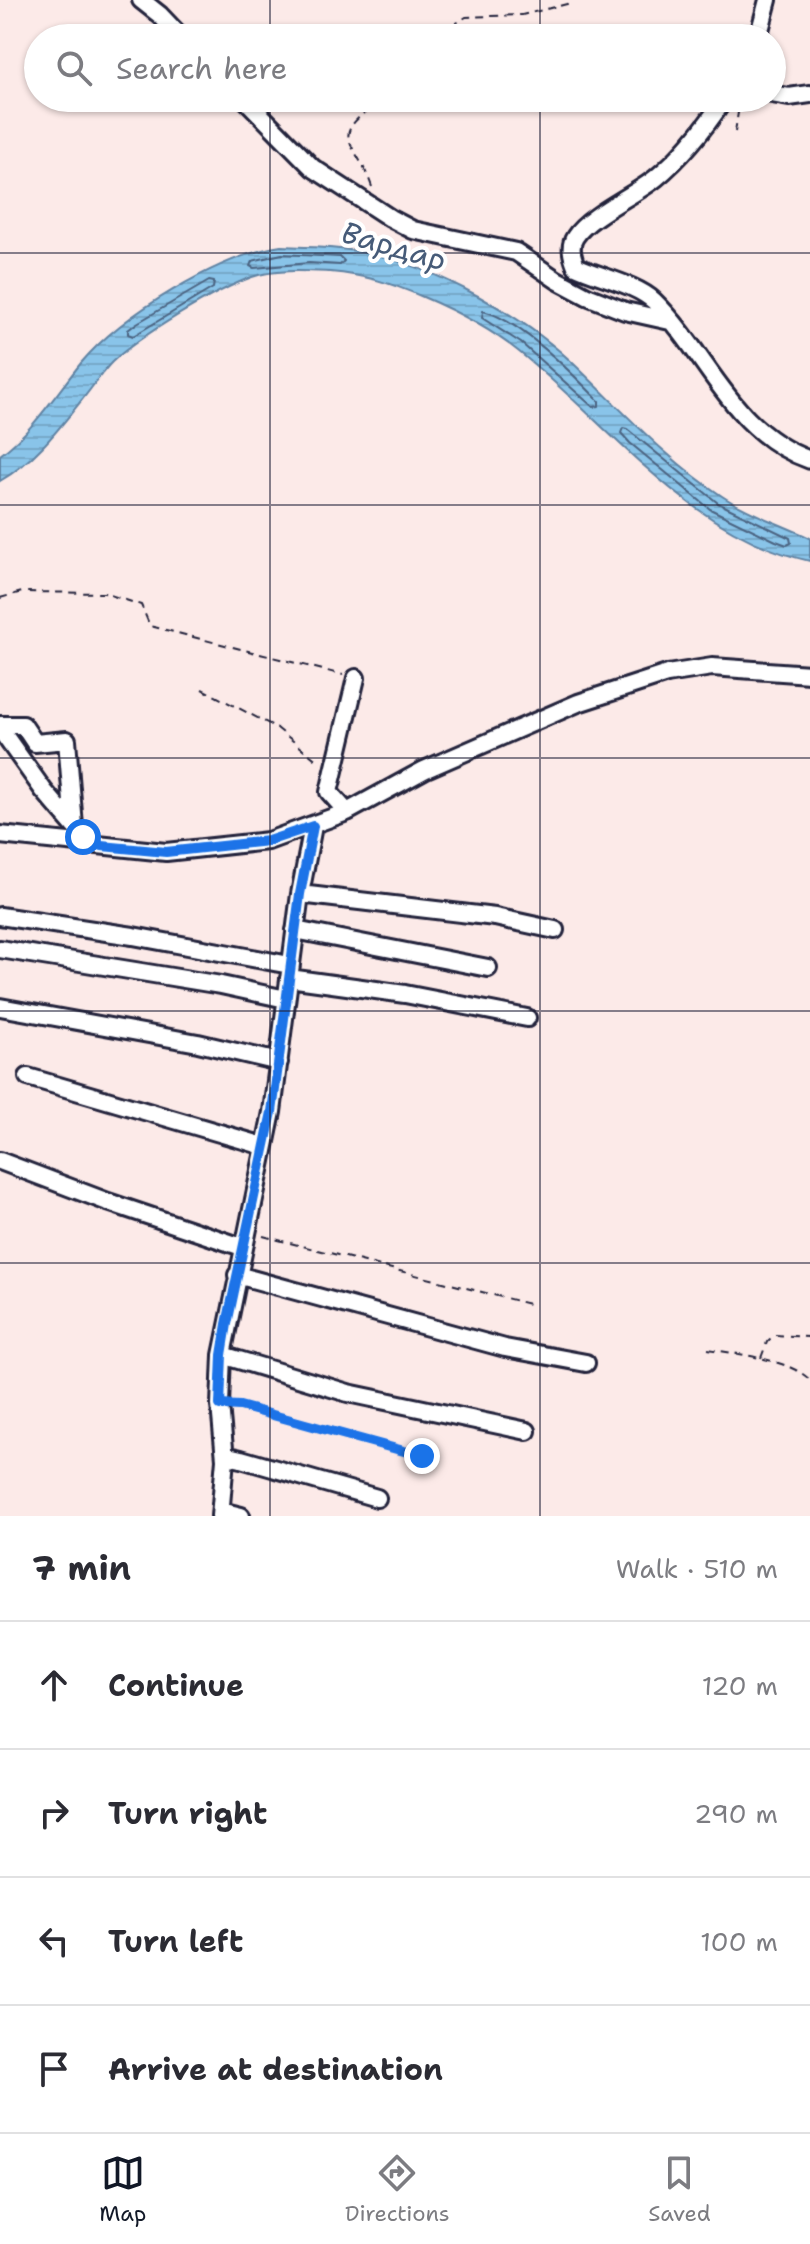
<!DOCTYPE html>
<meta charset="utf-8">
<style>
body{margin:0;font-family:"Shantell Sans",sans-serif;background:#f2f2f3;color:#2b2b33}
.stop{position:absolute;width:24px;height:24px;margin:-18px;border:6px solid #1a73e8;border-radius:50%;background:#fff}
.stop.end{background:#1a73e8;border-color:#fff;box-shadow:0 2px 8px #0008}
.list{margin:0;padding:0;list-style:none}
h2{display:flex;justify-content:space-between;align-items:center;height:104px;margin:0;padding:0 32px;font-size:34px}
h2 small{font-size:26px;font-weight:400;color:#7c7c81}
.list li{display:grid;grid-template-columns:52px 1fr auto;gap:24px;align-items:center;box-sizing:border-box;height:128px;padding:0 32px;border-top:2px solid #e1e1e2}
.list b{display:block;font-size:30px;white-space:nowrap}
.list em{font-size:26px;font-style:normal;color:#7c7c81}
.icon{flex:none;width:44px;height:44px;fill:none;stroke:currentColor;stroke-width:2;stroke-linecap:round;stroke-linejoin:round}
.map{position:relative;flex:none;width:810px;height:1516px;overflow:hidden}
.search{position:absolute;background:#fff;box-shadow:0 2px 6px #0004;left:24px;right:24px;top:24px;height:88px;display:flex;align-items:center;gap:20px;box-sizing:border-box;padding:0 28px;border-radius:44px;color:#7c7c81;font-size:30px}
.sheet{height:616px;background:#fff}
nav{display:flex;justify-content:space-around;align-items:center;box-sizing:border-box;height:112px;border-top:2px solid #e1e1e2;background:#fff;font-size:22px;color:#7c7c81}
nav a{display:grid;justify-items:center;gap:4px}
nav .on{color:#111827}
.map>svg:first-child{display:block}
</style>
<div class="map">
<svg width="810" height="1516" viewBox="0 0 810 1516">
<defs>
<pattern id="water-rules" width="6" height="5" patternUnits="userSpaceOnUse" patternTransform="scale(2)"><rect width="6" height="5" fill="#89c4e9"/><path d="M0 2.5h6" fill="none" stroke="#76a8c9"/></pattern>
</defs>
<rect width="100%" height="100%" fill="#fceae8"/>
<filter id="ink" filterUnits="userSpaceOnUse"><feTurbulence type="fractalNoise" baseFrequency=".0125" numOctaves="2"/><feDisplacementMap in="SourceGraphic" scale="16" xChannelSelector="R" yChannelSelector="G"/><feConvolveMatrix kernelMatrix="1 2 1 2 8 2 1 2 1" color-interpolation-filters="sRGB"/></filter>
<g filter="url(#ink)">
<path fill="url(#water-rules)" stroke="#6083a3" stroke-width="2" d="M 281,246 C 310,247 338,247 366,253 C 437,267 526,317 577,367 C 624,412 668,461 722,496 C 749,514 781,524 810,538 L 810,561 C 687,534 611,425 518,351 C 489,328 456,311 423,297 C 391,283 365,275 330,272 C 306,271 275,269 252,277 C 214,291 141,335 112,362 C 102,372 94,385 85,396 C 60,427 36,460 0,481 L 0,455 C 34,430 55,395 81,363 C 122,314 219,256 281,246 Z"/>
<g fill="none" stroke-linecap="round" stroke-linejoin="round">
<path stroke="#4b6381" stroke-width="2" d="M 282,254 L 340,257 L 344,261 L 340,265 L 309,263 L 254,268 L 250,266 L 252,261 Z
M 209,281 L 214,282 L 213,288 L 133,336 L 128,334 L 128,330 L 137,323 Z
M 483,311 C 520,320 572,373 599,401 L 599,406 L 593,407 L 521,343 L 482,318 Z
M 623,428 L 627,429 L 718,503 L 790,538 L 791,543 L 787,545 L 776,541 L 710,509 L 630,443 L 621,433 Z"/>
<defs>
<path id="minor" d="M 141,0 L 160,15 L 182,38
M 758,38 L 768,0
M 772,94 L 789,97 L 810,94
M 244,98 L 313,168 L 390,218 L 413,230 L 516,252 L 557,280 L 587,296 L 625,311 L 670,321
M 725,98 C 705,128 684,155 656,178 C 635,195 588,216 575,237 C 569,246 572,256 576,266 C 599,277 636,284 654,301 C 709,355 731,432 810,460
M 0,725 L 23,725 L 35,743 L 67,740 L 74,826
M 2,732 L 44,791 L 75,827
M 347,812 L 329,792 L 356,678
M 0,835 L 166,852 L 268,841 L 347,812 L 424,770 L 578,703 L 667,674 L 712,667 L 810,674
M 300,894 L 495,917 L 555,930
M 0,916 L 133,936 L 290,965
M 295,930 L 488,968
M 0,949 L 221,985 L 286,999
M 289,978 L 405,994 L 527,1018
M 0,1007 L 198,1043 L 279,1062
M 28,1077 L 264,1146
M 0,1161 L 108,1202 L 242,1247
M 237,1275 L 505,1348 L 586,1363
M 222,1355 L 348,1393 L 527,1431
M 225,1459 L 228,1456 L 241,1459 L 377,1498
M 221,1511 L 241,1516
M 220,1516 L 225,1459 L 220,1405 L 222,1355 L 272,1112 L 300,894 L 313,826"/>
</defs>
<use href="#minor" stroke="#22223b" stroke-width="22"/>
<path stroke="#22223b" stroke-width="2" stroke-dasharray="8 6" stroke-linecap="butt" d="M 444,38 L 455,24 L 466,17 L 522,15 L 571,3
M 735,132 L 739,106
M 372,187 C 354,135 324,140 384,98
M 0,598 L 22,592 L 104,593 L 141,605 L 150,626 L 343,675
M 202,689 L 277,728 L 319,762
M 263,1236 L 533,1305
M 708,1349 C 737,1354 789,1359 810,1380
M 761,1358 L 767,1342 L 774,1335 L 809,1337
M 234,1405 L 422,1456"/>
<use href="#minor" stroke="#fff" stroke-width="16"/>
</g>
</g>
<g fill="none" stroke-linecap="round" stroke-linejoin="round" filter="url(#ink)">
<path stroke="#1a73e8" stroke-width="10" d="M 83,837 L 102,846 L 166,852 L 268,841 L 313,826 L 300,894 L 272,1112 L 227,1324 L 222,1355 L 220,1405 L 240,1406 L 422,1456"/>
</g>
<path fill="none" stroke="#22223b" stroke-width="2" stroke-opacity="0.55" d="M 270,0 L 270,38M 540,0 L 540,38M 270,98 L 270,1516M 540,98 L 540,1516M 0,253 L 810,253M 0,505 L 810,505M 0,758 L 810,758M 0,1011 L 810,1011M 0,1263 L 810,1263"/>
<g text-anchor="middle" dominant-baseline="central" stroke-width="8" stroke-linejoin="round" paint-order="stroke">
<g font-size="30" font-style="italic" fill="#465b78" stroke="#fff">
<text transform="translate(394 246) rotate(16)">Вардар</text>
</g>
</g>
</svg>
<div class="stop" style="left:83px;top:837px"></div>
<div class="stop end" style="left:422px;top:1456px"></div>
<div class="search"><svg class="icon" aria-label="search" viewBox="0 0 24 24"><circle cx="10" cy="10" r="6"/><path d="M15 15l6 6"/></svg>Search here</div>
</div>
<section class="sheet">
<h2>7 min<small>Walk · 510 m</small></h2>
<ul class="list">
<li><svg class="icon" aria-label="ahead" viewBox="0 0 24 24"><path d="M12 20V5M6 11l6-6 6 6"/></svg><div><b>Continue</b></div><em>120 m</em></li>
<li><svg class="icon" aria-label="right" viewBox="0 0 24 24"><path d="M7 20v-9h11M14 6l5 5-5 5"/></svg><div><b>Turn right</b></div><em>290 m</em></li>
<li><svg class="icon" aria-label="left" viewBox="0 0 24 24"><path d="M17 20v-9H6M10 6l-5 5 5 5"/></svg><div><b>Turn left</b></div><em>100 m</em></li>
<li><svg class="icon" aria-label="arrive" viewBox="0 0 24 24"><path d="M6 21V4h12l-3 4 3 4H6"/></svg><div><b>Arrive at destination</b></div></li>
</ul>
</section>
<nav>
<a class="on"><svg class="icon" aria-label="map" viewBox="0 0 24 24"><path d="M3 6l6-2 6 2 6-2v14l-6 2-6-2-6 2zM9 4v14M15 6v14"/></svg>Map</a>
<a><svg class="icon" aria-label="directions" viewBox="0 0 24 24"><path d="M12 3l9 9-9 9-9-9zM9 14v-3h6M13 9l2 2-2 2"/></svg>Directions</a>
<a><svg class="icon" aria-label="saved" viewBox="0 0 24 24"><path d="M7 4h10v16l-5-4-5 4z"/></svg>Saved</a>
</nav>
